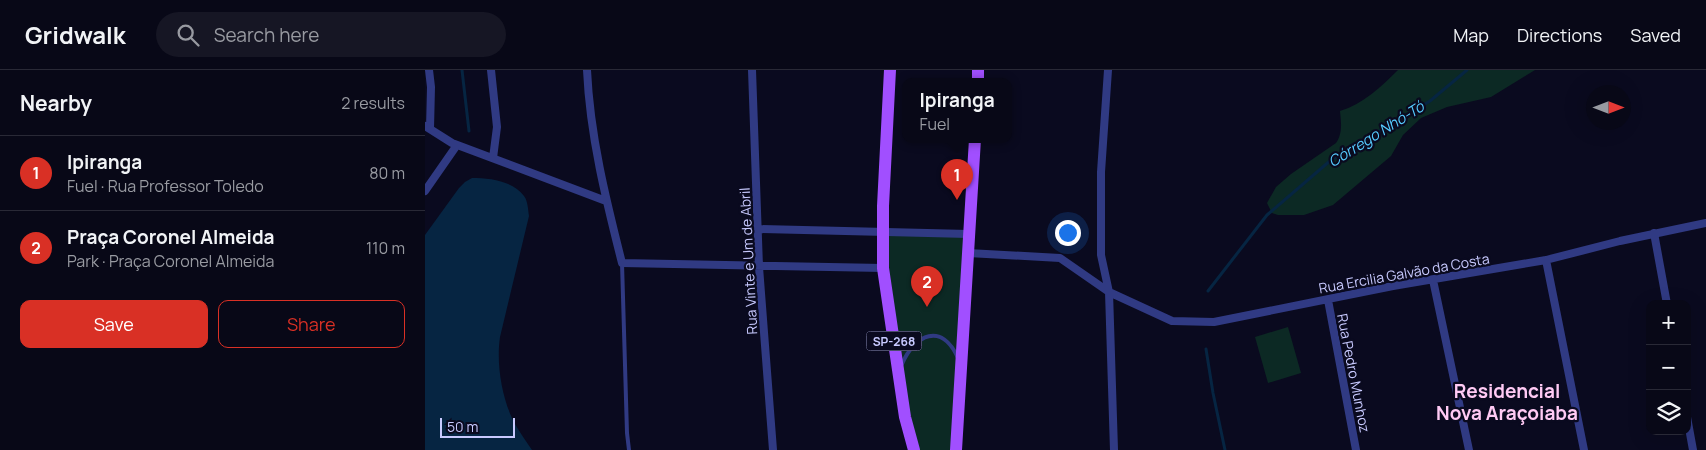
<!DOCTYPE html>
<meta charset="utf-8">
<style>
body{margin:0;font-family:Manrope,sans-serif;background:#161624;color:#f1f3f6}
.controls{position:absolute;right:15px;bottom:15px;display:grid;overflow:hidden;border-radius:10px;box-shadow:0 5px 20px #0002}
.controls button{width:45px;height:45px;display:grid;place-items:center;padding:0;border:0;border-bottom:1px solid #292936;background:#080817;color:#f1f3f6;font:25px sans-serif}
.compass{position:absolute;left:1161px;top:15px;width:45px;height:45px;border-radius:50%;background:#080817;box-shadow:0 5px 20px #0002;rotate:90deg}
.scale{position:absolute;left:15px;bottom:12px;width:75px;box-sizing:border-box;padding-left:5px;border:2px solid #c8caff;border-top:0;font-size:14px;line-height:18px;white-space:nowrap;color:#c8caff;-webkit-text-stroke:4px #0a0a1f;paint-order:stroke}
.you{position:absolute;left:642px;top:162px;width:18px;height:18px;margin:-12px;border:4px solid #fff;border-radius:50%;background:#1a73e8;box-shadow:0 0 0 8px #1a73e833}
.badge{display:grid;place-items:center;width:32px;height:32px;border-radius:50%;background:#d93025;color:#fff;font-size:16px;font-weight:700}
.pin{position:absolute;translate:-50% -41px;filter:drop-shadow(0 1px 2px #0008)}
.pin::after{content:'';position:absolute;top:26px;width:18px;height:15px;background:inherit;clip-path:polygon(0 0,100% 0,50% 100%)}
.popup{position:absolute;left:477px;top:8px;width:110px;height:65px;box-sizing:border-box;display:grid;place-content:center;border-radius:10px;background:#080817;filter:drop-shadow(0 1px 4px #0005);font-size:16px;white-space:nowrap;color:#989aa1}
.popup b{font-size:19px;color:#f1f3f6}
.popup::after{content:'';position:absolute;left:50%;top:100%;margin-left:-10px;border:10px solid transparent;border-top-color:#080817}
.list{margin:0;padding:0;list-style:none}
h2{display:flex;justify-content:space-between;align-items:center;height:65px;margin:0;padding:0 20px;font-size:21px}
h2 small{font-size:16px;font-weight:400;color:#989aa1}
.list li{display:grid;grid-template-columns:32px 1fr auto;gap:15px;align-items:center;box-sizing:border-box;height:75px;padding:0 20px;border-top:1px solid #292936}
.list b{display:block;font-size:19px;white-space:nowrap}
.list p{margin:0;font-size:16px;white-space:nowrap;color:#989aa1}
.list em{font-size:16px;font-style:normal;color:#989aa1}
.actions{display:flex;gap:10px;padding:15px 20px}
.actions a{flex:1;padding:11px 0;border:1px solid #d93025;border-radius:10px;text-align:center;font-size:18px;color:#d93025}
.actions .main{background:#d93025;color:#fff}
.icon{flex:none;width:28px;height:28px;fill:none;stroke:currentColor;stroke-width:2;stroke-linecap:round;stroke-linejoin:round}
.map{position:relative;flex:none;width:1281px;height:380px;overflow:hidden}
header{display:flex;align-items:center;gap:30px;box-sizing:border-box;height:70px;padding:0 25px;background:#080817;border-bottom:1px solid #292936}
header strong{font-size:24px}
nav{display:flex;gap:28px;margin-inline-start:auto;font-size:18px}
.search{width:350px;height:45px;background:#161624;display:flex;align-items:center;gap:12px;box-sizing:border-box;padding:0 18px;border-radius:28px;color:#989aa1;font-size:19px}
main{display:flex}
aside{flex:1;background:#080817}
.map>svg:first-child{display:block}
</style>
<header>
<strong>Gridwalk</strong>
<div class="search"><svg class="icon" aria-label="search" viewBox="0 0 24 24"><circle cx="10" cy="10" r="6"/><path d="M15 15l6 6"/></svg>Search here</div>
<nav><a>Map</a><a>Directions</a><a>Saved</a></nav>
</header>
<main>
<aside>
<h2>Nearby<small>2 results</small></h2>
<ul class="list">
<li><span class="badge">1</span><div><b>Ipiranga</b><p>Fuel · Rua Professor Toledo</p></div><em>80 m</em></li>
<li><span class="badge">2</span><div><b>Praça Coronel Almeida</b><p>Park · Praça Coronel Almeida</p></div><em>110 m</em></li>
</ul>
<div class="actions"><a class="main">Save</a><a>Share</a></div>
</aside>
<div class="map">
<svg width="1281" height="380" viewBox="0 0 1281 380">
<rect width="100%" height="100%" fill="#0a0a1f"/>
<path fill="#0c2924" d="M 973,0 L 1110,0 L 1066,27 L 1022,37 L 996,48 L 978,65 L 966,86 L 908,135 L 879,145 L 853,145 L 847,143 L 842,133 L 851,117 L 866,104 L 911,73 C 918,63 916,52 915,41 C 938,34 957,16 973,0 Z
M 460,164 L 542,167 L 528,380 L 491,380 L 482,346 Z
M 863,257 L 876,303 L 843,313 L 830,267 Z"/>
<path fill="#062542" d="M 47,108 C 65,108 88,111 99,126 C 103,131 103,140 104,146 L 75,267 C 71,294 77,330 90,354 C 95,363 101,371 107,380 L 0,380 L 0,165 L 34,118 L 40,112 Z"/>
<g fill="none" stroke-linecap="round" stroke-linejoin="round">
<path stroke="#062542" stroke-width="3" d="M 37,0 L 44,61
M 783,221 L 842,145 L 906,90 L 1005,31 L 1042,0
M 781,279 L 788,323 L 800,380"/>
<path stroke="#303a83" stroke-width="4" d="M 197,193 L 202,363 L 204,380
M 477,294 C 490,264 517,252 533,288"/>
<path stroke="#303a83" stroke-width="8" d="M 4,0 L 6,17 L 5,59
M 66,0 L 72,57 L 68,88
M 162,0 C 165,66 181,130 197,193 L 458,198
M 327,0 L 334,197 L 348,380
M 683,0 L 676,102 L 676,185 L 684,222 L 689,380
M 0,56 L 27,73 L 181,131
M 0,121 L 32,75
M 333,159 L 544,164
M 1229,163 L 1242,234
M 543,183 L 635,188 L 684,222 L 747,251 L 789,252 L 968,216 L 1121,190 L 1195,171 L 1281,153
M 1121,190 L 1159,380
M 1008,210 L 1044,380
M 903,230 L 931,380
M 1262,347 L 1268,380"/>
<path stroke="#a14fff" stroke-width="12" d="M 465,0 L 458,136 L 458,198 L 480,347 L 489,380
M 553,11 L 553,0
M 531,380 L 550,69"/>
</g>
<g text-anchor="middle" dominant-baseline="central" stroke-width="4.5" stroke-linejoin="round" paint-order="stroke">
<rect fill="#0a0a1f" stroke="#8f90bc" stroke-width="1" x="441.5" y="261.5" width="55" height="19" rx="4"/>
<g font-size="12" font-weight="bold" fill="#c8caff">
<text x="469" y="271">SP-268</text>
</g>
<g font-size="14" fill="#c8caff" stroke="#0a0a1f">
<text transform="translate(323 191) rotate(-93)">Rua Vinte e Um de Abril</text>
<text transform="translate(979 203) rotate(-10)">Rua Ercilia Galvão da Costa</text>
<text transform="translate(929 303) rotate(79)">Rua Pedro Munhoz</text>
</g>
<g font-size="15" font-style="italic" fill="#56ccff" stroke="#0a0a1f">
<text transform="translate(951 64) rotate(-32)">Córrego Nhó-Tó</text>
</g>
<g font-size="19" font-weight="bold" fill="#ffcaf4" stroke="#0a0a1f">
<text x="1082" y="321">Residencial<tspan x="1082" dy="22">Nova Araçoiaba</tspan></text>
</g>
</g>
</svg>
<div class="controls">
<button>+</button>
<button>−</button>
<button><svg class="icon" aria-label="layers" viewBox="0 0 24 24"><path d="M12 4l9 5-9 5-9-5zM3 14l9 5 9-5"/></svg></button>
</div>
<svg class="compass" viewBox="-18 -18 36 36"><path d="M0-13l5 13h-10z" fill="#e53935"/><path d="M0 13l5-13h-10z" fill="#989aa1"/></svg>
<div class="scale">50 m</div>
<div class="you"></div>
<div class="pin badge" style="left:532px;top:130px">1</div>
<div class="popup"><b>Ipiranga</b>Fuel</div>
<div class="pin badge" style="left:502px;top:237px">2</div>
</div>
</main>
